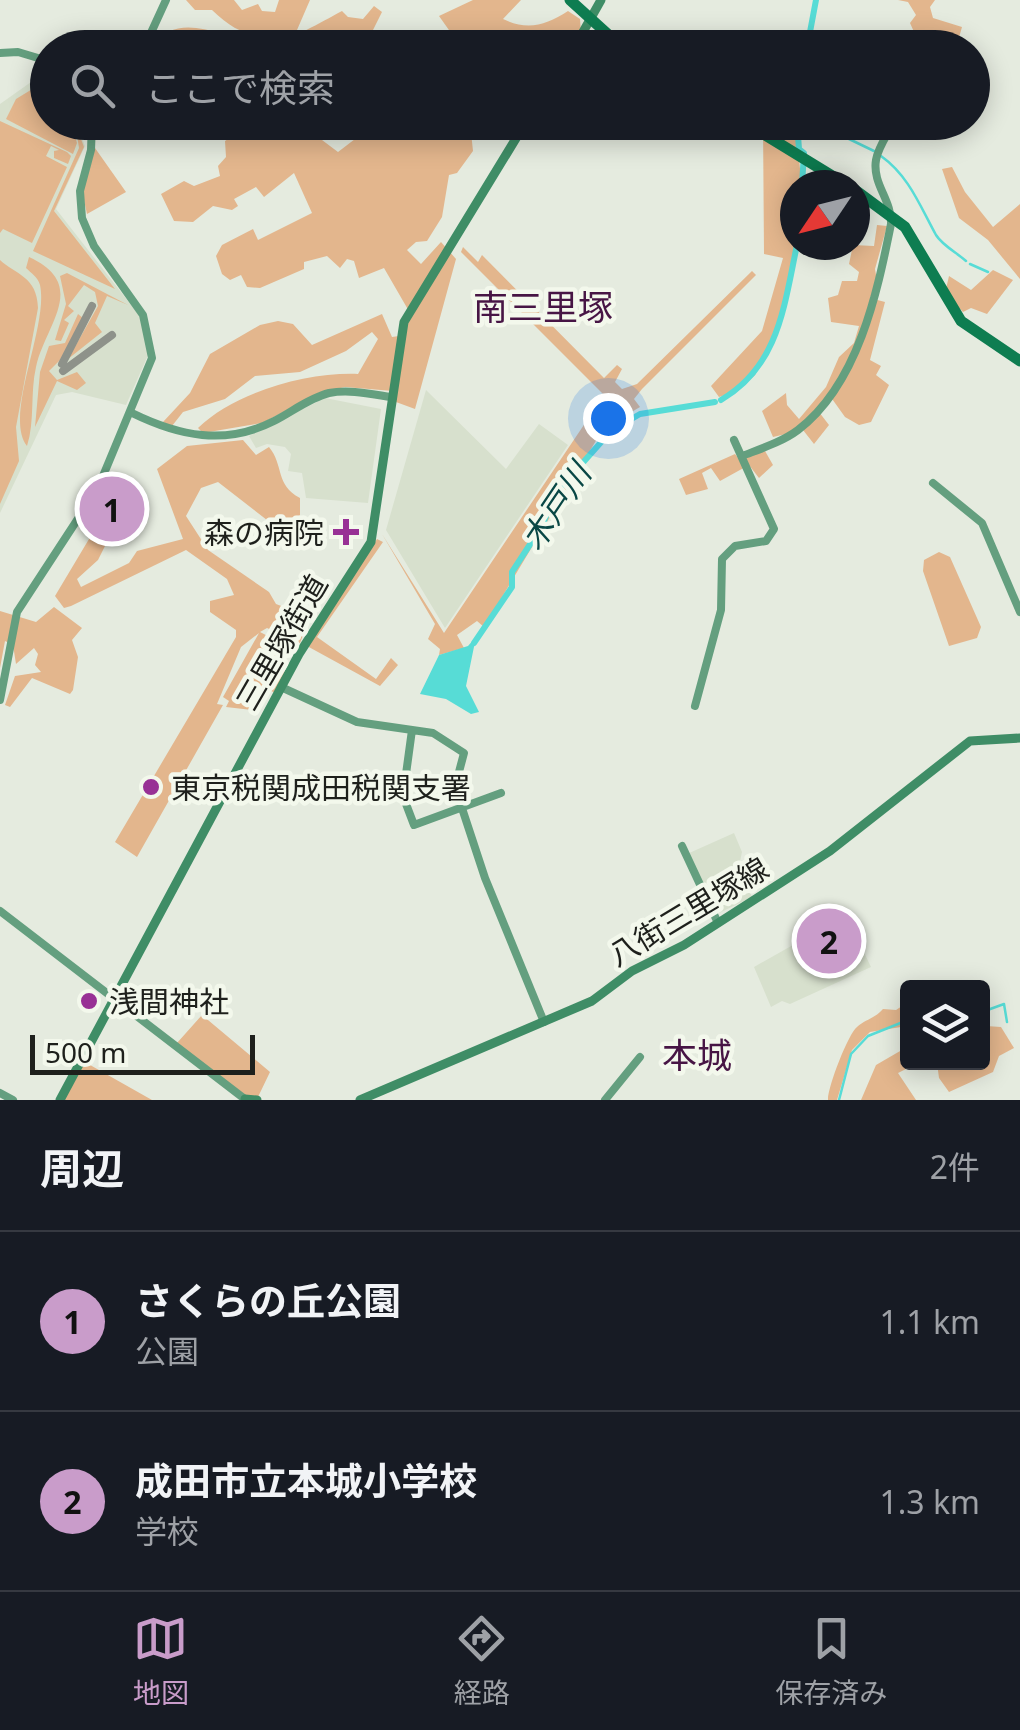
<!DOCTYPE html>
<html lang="ja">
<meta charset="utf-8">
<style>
body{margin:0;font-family:"Noto Sans","Noto Sans JP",sans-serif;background:#20242c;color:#f1f3f6}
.controls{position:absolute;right:30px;bottom:30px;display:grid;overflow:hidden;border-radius:10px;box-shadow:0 5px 25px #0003}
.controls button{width:90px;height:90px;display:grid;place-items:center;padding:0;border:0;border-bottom:2px solid #363941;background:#171b24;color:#f1f3f6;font:50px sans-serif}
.compass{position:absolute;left:780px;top:170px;width:90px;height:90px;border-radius:50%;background:#171b24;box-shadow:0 5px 25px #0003;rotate:235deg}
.scale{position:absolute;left:30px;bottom:25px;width:225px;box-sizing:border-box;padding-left:10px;border:5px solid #1e201c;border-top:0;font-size:28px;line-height:35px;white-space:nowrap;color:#1e201c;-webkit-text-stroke:8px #f3f8ec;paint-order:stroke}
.you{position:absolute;left:608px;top:418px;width:35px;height:35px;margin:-25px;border:8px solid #fff;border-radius:50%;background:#1a73e8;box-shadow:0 0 0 15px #1a73e833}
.badge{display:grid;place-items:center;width:65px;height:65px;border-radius:50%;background:#c99cca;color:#111;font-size:32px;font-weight:700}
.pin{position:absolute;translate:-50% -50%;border:5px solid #fff;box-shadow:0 2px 10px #0006}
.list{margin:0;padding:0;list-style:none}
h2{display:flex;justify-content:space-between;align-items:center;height:130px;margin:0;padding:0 40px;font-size:42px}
h2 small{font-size:32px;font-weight:400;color:#9ea1a6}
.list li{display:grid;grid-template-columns:65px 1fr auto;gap:30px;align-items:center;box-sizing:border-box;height:180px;padding:0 40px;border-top:2px solid #363941}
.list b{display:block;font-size:38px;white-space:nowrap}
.list p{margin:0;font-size:32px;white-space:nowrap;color:#9ea1a6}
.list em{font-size:32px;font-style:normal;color:#9ea1a6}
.icon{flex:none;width:55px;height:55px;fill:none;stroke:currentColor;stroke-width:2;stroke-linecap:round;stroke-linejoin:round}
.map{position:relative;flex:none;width:1020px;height:1100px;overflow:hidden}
.search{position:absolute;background:#171b24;box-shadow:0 5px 25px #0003;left:30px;right:30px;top:30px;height:110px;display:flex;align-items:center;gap:25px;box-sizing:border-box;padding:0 35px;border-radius:55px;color:#9ea1a6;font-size:38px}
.sheet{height:490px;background:#171b24}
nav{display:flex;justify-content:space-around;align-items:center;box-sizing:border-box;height:140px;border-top:2px solid #363941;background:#171b24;font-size:28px;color:#9ea1a6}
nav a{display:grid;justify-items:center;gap:5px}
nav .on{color:#c99cca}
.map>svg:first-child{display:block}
</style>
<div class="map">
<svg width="1020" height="1100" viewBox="0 0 1020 1100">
<rect width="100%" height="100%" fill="#e5ebdf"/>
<path fill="#d7e0cd" d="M 45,67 L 48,122 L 76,123 L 85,146 L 56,209 L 142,319 L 149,353 L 126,405 L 72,392 L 56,395 L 0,513 L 0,104 L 41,75 Z
M 426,390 L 506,469 L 539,424 L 568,445 L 445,628 L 386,530 Z
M 325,398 L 381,409 L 368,503 L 306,498 L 302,473 L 288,471 L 291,454 L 285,447 L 267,444 L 256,448 L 249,436 Z
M 734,833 L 742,852 L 739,866 L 752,897 L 715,915 L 687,854 Z
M 846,915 L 871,967 L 790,1004 L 782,1001 L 771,1007 L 754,967 Z"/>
<path fill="#e3b68d" d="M 186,0 L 234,0 L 242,10 L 258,4 L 262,11 L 275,12 L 279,0 L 310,0 L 297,30 C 258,39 241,38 212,10 L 195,10 Z
M 473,0 L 521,0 L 503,19 C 528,31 546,25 568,11 L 580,19 L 581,33 L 569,47 L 533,40 L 531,47 L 490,44 L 461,47 L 439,16 Z
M 898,0 L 935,0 L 930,7 L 933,18 L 962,27 L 958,41 L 919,43 L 910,23 L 916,15 L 908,2 Z
M 374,6 L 382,12 L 368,40 L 351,47 L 331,38 L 322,47 L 150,47 C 183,6 223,43 267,41 C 294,40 319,23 342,11 L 348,17 L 363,19 Z
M 34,88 L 47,95 L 48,122 L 71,123 L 77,143 L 73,154 L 6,119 L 16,99 Z
M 0,121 L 67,152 L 71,156 L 68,164 L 54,158 L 54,151 L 59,150 L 51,146 L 46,156 L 67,167 L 32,243 L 3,229 L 0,233 Z
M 75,123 L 84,147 L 54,211 L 115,289 L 33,251 L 79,148 Z
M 242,123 L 311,123 L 318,137 L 338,152 L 355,139 L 350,129 L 355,124 L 365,136 L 372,133 L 370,126 L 376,123 L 388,128 L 395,123 L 470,123 L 473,151 L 457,173 L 449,175 L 442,217 L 427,241 L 416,242 L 407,250 L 421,264 L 441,242 L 456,259 L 415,409 L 396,402 L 393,391 L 345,387 L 322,392 L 262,423 L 203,433 L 198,428 C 235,392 307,372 358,374 L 378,339 L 372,332 L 346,351 L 300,372 L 255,376 L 225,399 L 183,412 L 172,426 L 163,422 L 190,393 L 210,354 L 260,325 L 278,321 L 293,324 L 312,345 L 382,314 L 392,337 L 399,336 L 410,313 L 384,268 L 359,278 L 354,261 L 347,259 L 340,268 L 327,256 L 304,262 L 304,269 L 260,288 L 247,287 L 241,275 L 230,280 L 222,274 L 216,256 L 222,245 L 253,229 L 258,240 L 312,213 L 294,173 L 264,197 L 256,187 L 234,199 L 238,206 L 232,210 L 213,206 L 193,222 L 174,221 L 161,194 L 184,181 L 194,186 L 220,176 L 218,166 L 226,157 L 225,141 L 247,127 Z
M 763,123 L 795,123 L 801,178 L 786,212 L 795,245 L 778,327 L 755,375 L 738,391 L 719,397 L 711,386 L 762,331 L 783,258 L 764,254 Z
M 95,148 L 126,192 L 87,214 L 82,191 Z
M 952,167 L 965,192 L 993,227 L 1020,204 L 1020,279 L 988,240 L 959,218 L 942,169 Z
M 877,225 L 887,226 L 875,269 L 877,281 L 870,298 L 885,302 L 870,360 L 881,366 L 876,375 L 889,385 L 871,422 L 859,425 L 845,417 L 830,396 L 819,412 L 829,425 L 814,444 L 803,430 L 773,437 L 762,411 L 786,393 L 787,405 L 799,419 L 826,387 L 839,357 L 854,343 L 859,326 L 831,322 L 828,298 L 838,295 L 842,281 L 857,281 L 859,272 L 849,264 L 853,245 L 874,246 Z
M 463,247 L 478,262 L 482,255 L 604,378 L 617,365 L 622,369 L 615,382 L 622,389 L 637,384 L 752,271 L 756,275 L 642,389 L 634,399 L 640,407 L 603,429 L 484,627 L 477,621 L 457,635 L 464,648 L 439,655 L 440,649 L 428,639 L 435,624 L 382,534 L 444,633 L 604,395 L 461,252 Z
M 29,257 C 90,285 45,325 36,367 C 30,393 35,421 27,446 C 3,415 49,327 40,285 C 38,277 31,273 26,268 Z
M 0,260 C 16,275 37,276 38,308 L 16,427 L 19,461 L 0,504 Z
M 993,270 L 1013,280 L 987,314 L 971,308 L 963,312 L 945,293 L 949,276 L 971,290 Z
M 67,273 L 128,305 L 107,296 L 95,323 L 102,332 L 68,359 L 98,306 L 95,292 L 84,285 L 68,306 L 74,311 L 64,320 L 69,323 L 61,341 L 55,340 L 66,304 L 60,276 Z
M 78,314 L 83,318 L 60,360 L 49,371 L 57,380 L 77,372 L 86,383 L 77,390 L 57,381 L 35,427 L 40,372 L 49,346 L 65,343 Z
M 243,440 L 256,455 L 269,447 C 284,465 275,485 300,498 L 300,515 L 285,534 L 218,482 L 201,488 L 186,516 L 208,550 L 269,592 L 276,604 L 310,617 L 300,643 L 267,628 L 260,632 L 287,646 L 277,666 L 287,673 L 275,693 L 264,687 L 252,710 L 226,707 L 229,701 L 223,697 L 259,633 L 241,647 L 217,704 L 223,705 L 137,857 L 115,842 L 236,637 L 236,630 L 210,612 L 210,601 L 234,595 L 227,579 L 186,550 L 71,606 L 64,608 L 55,596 L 92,534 L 106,544 L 98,560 L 77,579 L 81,587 L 129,563 L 137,551 L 183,539 L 157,469 L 187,446 Z
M 765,451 L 773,465 L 759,478 L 749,465 L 720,481 L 711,468 L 702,473 L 708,489 L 686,495 L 679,479 L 735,454 L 739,459 Z
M 107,478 L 135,508 L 133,514 L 118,523 L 118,532 L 110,540 L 94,528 L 88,512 Z
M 377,539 L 383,542 L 317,637 L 376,679 L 391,658 L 398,665 L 380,686 L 307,646 Z
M 939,552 L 950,557 L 981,627 L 977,638 L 949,646 L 923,571 L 924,560 Z
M 54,607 L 82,628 L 72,640 L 78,657 L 73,690 L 70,694 L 32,678 L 10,707 L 5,705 L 15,676 L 41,672 L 35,665 L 38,654 L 34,648 L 16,664 L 13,645 L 5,641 L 0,668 L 0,611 L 36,622 Z
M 905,1004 L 907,1026 L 870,1032 L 852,1050 L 837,1100 L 828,1100 C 827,1089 848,1034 857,1027 C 866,1019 874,1019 883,1009 L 896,1010 Z
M 202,1015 L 270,1072 L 258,1097 L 245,1095 L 177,1043 Z
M 986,1026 L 1001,1027 L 1014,1048 L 999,1056 L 993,1072 L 949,1092 L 939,1078 L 937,1063 L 982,1062 L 983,1028 Z
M 907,1047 L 908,1062 L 918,1063 L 898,1073 L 916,1100 L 861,1100 L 876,1065 Z
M 83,1061 L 152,1100 L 62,1100 Z"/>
<path fill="#57dcd6" d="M 476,637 L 466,686 L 479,712 L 471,714 L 446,699 L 420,694 L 439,655 L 468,646 Z"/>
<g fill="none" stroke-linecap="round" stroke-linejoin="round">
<path stroke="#57dcd6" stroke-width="2.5" d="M 797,135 L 841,137
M 847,138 L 874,151
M 881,156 C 909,176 920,206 936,235 C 942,245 957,253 966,261
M 970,264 L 988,272
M 982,1012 L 1004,1004 L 1007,1022
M 839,1100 L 851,1054 L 868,1036 L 908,1020"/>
<path stroke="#57dcd6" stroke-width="6" d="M 807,48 L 816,0
M 797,122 L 799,149 L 804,153 L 802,185
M 795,199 L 795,231
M 721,400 C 779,366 784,306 797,245
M 474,643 L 512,587 L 512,572 L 542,526 L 555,494 L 611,431 L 640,414 L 715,402"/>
<path stroke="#8e928a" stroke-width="8" d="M 62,364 L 92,306
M 63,371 L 112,335"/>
<path stroke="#649f7f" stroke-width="8" d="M 144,48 L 166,0
M 0,53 L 18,52 L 48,61
M 92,129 L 107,122
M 132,413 C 179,436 225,446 274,421 C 292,412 309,398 329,393 C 349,389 371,394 391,397
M 742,456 C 760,449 782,442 798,430 C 858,384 877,294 891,224 C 892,200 872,184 876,160 C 878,147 888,134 894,122
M 933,483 L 982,523 L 1020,612
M 281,687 L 357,722 L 433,733 L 464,753 L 455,787 L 485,878 L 544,1022
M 0,700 L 17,612 L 98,488 L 152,358 L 143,315 L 94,246 L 82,218 L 80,191 L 91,150 L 92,122
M 695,706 L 721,610 L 722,559 L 735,546 L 766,541 L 774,529 L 734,440
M 412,730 L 403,796 L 414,825 L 501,793
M 682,846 L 718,923
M 0,911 L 246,1100
M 0,1093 L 13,1100
M 605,1100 L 640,1057"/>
<path stroke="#3f8d66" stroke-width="9" d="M 574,48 L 601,0
M 245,1099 L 257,1100
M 60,1100 L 299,654 L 371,542 L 404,322 L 526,122
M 360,1100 L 592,1001 L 632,971 L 684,945 L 830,851 L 970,741 L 1020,738"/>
<path stroke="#0e7d51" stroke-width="11" d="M 570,0 L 623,48
M 744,122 L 847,185
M 855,190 L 905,227 L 961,321 L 1020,361"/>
</g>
<g fill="#983195" stroke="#f3f8ec" stroke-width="4">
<path d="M341 517h10v10h10v10h-10v10h-10v-10h-10v-10h10z"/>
<circle cx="151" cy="787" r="10"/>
<circle cx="89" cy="1001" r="10"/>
</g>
<g text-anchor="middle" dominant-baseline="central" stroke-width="9" stroke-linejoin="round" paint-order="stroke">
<g font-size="30" fill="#1e201c" stroke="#f3f8ec" text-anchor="start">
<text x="324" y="532" text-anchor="end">森の病院</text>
<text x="171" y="787">東京税関成田税関支署</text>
<text x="109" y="1001">浅間神社</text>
</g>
<g font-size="30" fill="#1e201c" stroke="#f3f8ec">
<text transform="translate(281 642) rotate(-60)">三里塚街道</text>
<text transform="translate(688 911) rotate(-31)">八街三里塚線</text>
</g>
<g font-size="32" font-style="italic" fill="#094745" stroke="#f3f8ec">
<text transform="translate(555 506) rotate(-56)">木戸川</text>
</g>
<g font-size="35" fill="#471545" stroke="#f3f8ec">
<text x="543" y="306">南三里塚</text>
<text x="697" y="1054">本城</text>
</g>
</g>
</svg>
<div class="controls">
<button><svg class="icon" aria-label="layers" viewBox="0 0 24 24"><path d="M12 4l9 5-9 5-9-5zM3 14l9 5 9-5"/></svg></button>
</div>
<svg class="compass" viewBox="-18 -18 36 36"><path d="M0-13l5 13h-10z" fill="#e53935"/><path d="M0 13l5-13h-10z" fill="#9ea1a6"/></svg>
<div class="scale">500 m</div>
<div class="you"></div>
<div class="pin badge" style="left:112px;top:509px">1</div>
<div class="pin badge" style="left:829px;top:941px">2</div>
<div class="search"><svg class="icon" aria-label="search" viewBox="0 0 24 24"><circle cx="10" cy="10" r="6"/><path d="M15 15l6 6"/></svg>ここで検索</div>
</div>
<section class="sheet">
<h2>周辺<small>2件</small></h2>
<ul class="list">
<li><span class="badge">1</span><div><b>さくらの丘公園</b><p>公園</p></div><em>1.1 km</em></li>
<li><span class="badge">2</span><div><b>成田市立本城小学校</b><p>学校</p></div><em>1.3 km</em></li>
</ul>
</section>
<nav>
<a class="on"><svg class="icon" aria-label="map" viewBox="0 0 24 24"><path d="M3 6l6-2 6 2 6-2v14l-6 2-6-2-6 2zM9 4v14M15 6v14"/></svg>地図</a>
<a><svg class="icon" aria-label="directions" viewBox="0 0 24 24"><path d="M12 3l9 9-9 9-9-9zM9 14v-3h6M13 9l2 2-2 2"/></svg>経路</a>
<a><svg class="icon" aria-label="saved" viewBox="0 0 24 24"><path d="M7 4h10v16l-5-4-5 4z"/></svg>保存済み</a>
</nav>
